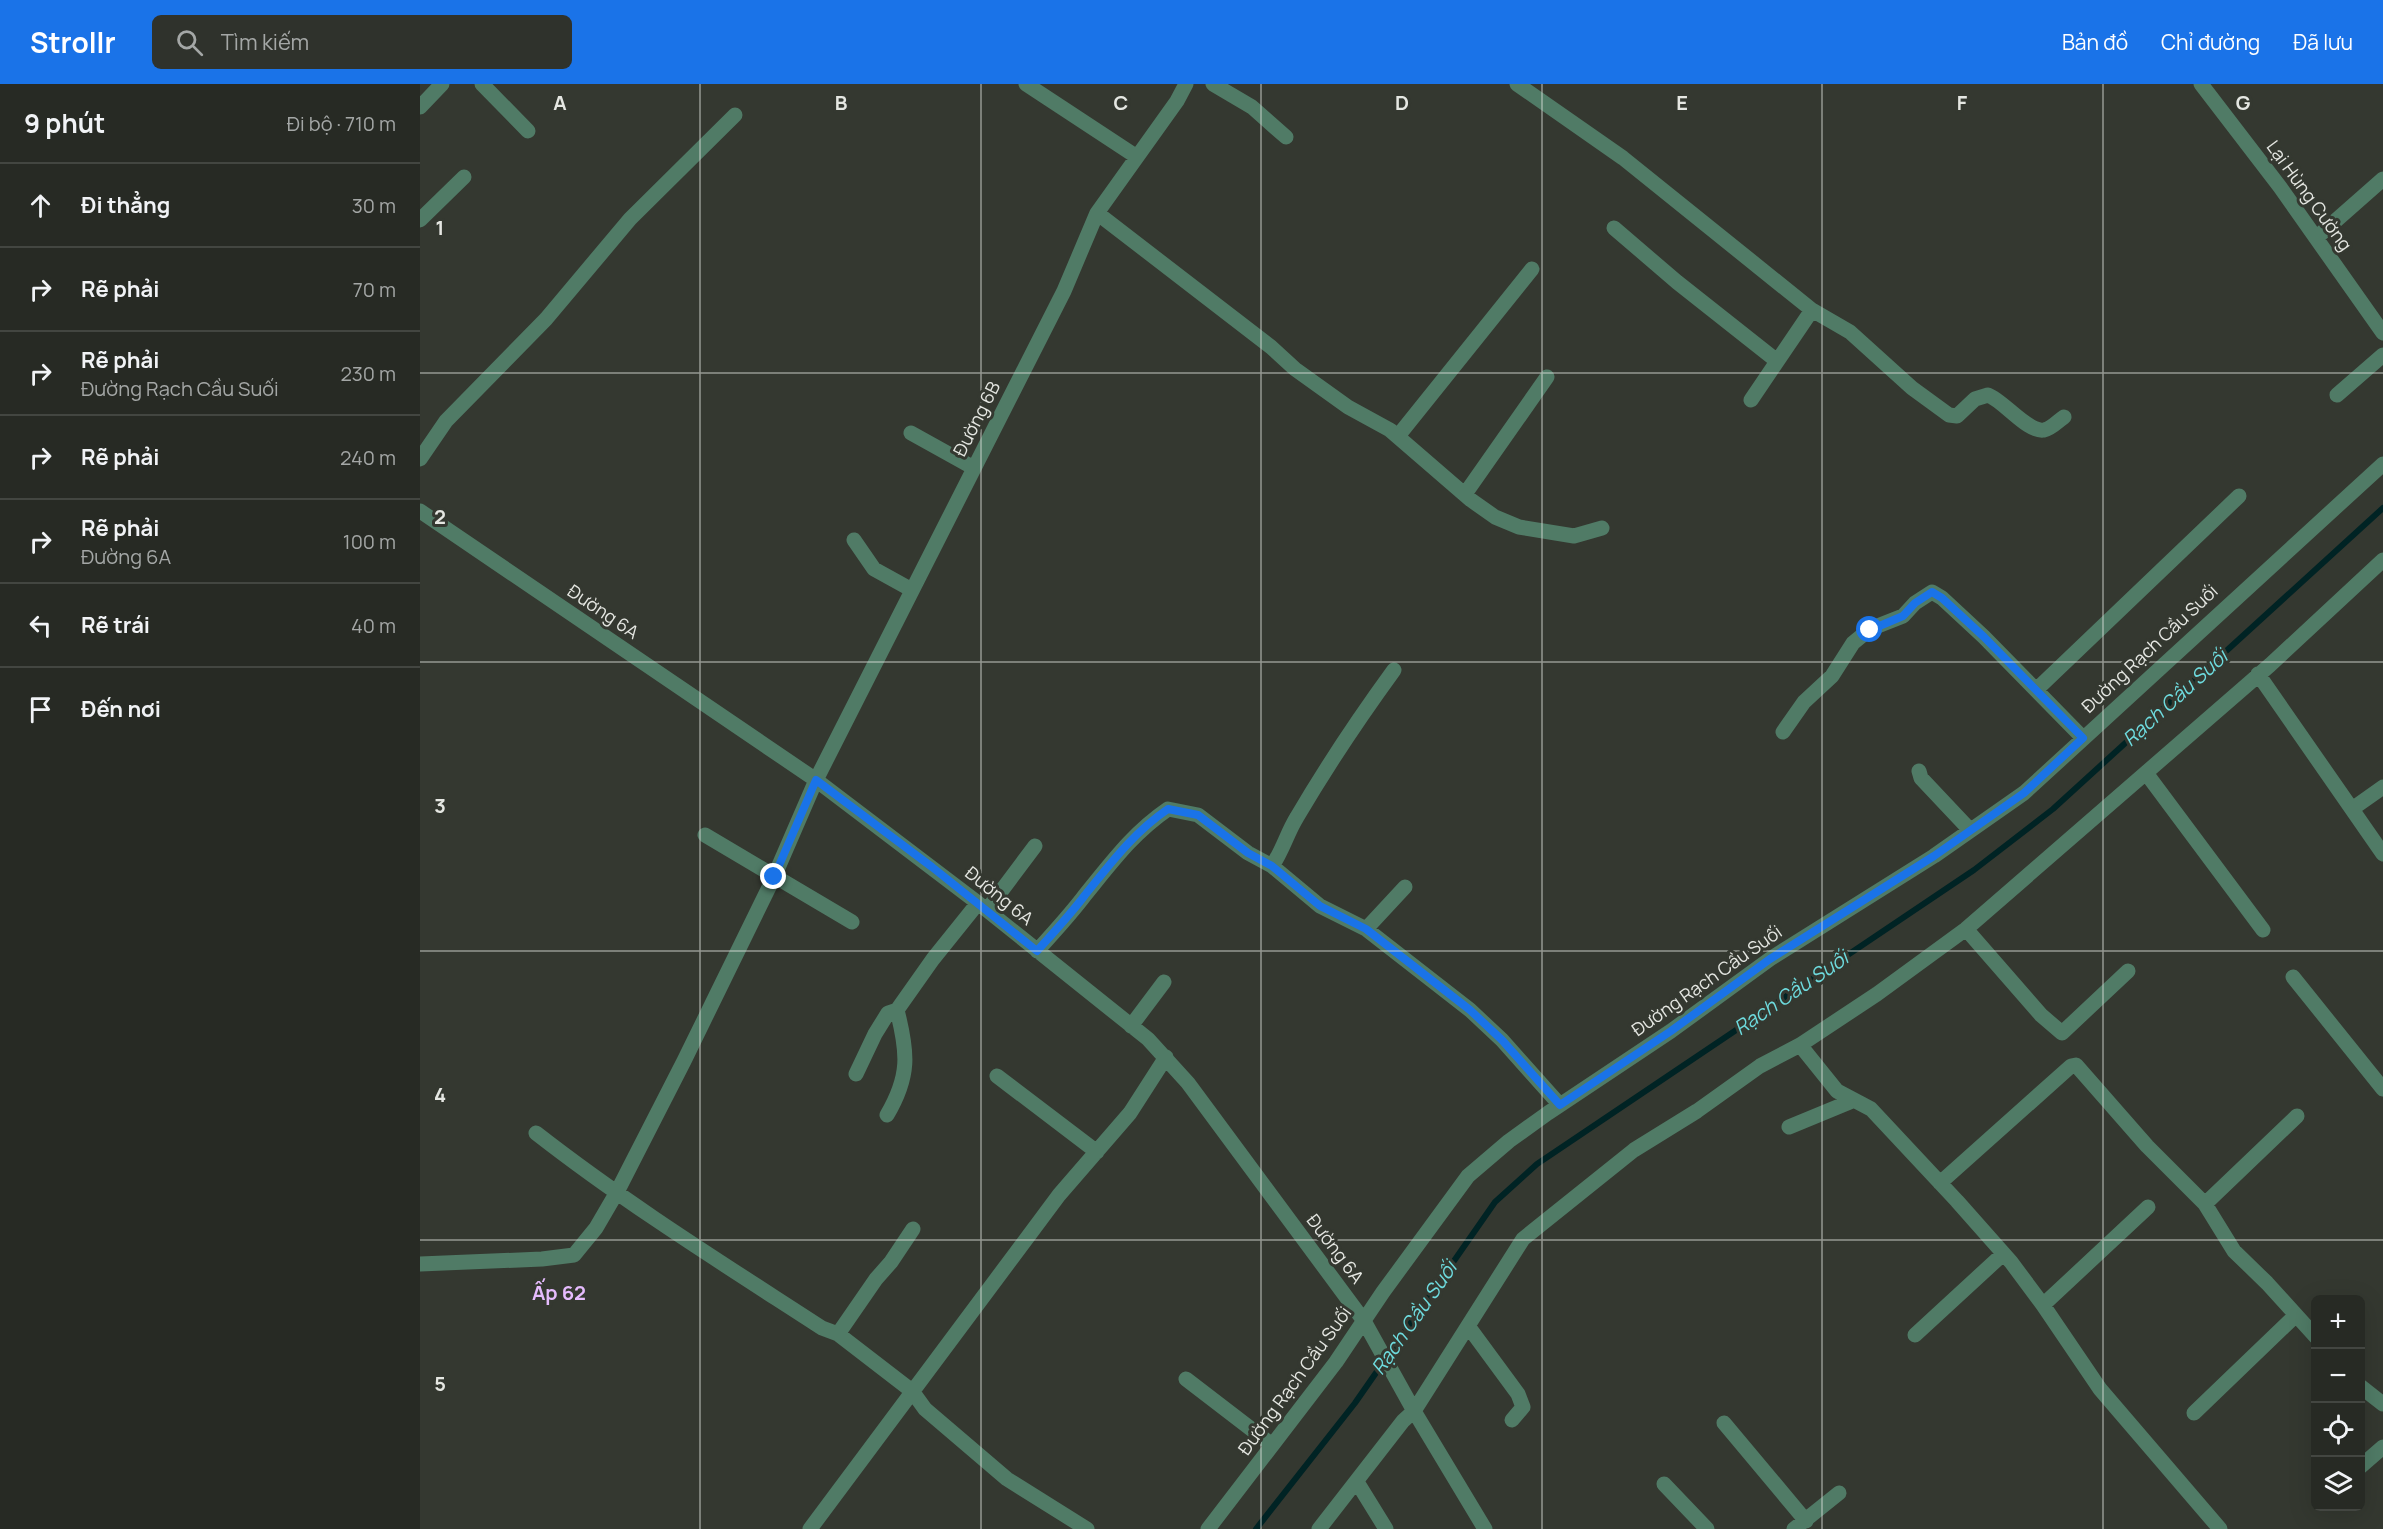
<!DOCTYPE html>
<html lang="vi">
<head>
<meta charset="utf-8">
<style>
	body { margin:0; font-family:Manrope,sans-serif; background:#2f322c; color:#f1f3f6 }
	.controls { position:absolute; right:18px; bottom:18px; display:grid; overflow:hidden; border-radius:9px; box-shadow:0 6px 24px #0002 }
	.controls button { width:54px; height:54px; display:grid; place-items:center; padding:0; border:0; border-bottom:2px solid #434641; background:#272a24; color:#f1f3f6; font:30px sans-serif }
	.stop { position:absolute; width:18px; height:18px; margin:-14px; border:4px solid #1a73e8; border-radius:50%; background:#fff }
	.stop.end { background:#1a73e8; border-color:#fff; box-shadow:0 2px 6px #0008 }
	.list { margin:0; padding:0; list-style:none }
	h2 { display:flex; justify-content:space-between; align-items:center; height:78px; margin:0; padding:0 24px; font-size:26px }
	h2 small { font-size:20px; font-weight:400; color:#a4a7a6 }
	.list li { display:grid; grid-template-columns:39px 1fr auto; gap:18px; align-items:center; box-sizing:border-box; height:84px; padding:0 24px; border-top:2px solid #434641 }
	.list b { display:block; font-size:22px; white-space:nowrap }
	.list p { margin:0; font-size:20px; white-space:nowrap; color:#a4a7a6 }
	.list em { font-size:20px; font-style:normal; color:#a4a7a6 }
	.icon { flex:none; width:33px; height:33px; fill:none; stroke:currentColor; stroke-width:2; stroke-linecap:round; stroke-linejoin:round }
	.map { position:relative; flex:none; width:1963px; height:1445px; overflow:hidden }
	header { display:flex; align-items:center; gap:36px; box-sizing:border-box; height:84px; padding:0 30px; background:#1a73e8; color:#fff }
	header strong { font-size:28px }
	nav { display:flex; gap:33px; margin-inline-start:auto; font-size:21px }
	.search { width:420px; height:54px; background:#2f322c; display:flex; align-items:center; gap:15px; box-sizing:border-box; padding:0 21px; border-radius:9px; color:#a4a7a6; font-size:22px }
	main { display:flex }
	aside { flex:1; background:#272a24 }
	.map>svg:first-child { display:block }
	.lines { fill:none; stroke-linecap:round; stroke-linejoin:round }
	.stream { stroke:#002324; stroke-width:6 }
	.minor { stroke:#507b66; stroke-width:15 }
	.route { stroke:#1a73e8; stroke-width:8 }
	.grid { fill:none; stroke:#e5e7e2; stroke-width:1.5; stroke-opacity:0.55 }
	.labels { text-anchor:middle; stroke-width:6; stroke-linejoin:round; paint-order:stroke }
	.street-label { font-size:18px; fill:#e5e7e2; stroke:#343830 }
	.water-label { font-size:20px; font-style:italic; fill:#6edbde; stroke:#343830 }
	.neighbourhood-label { font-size:20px; font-weight:bold; fill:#e5bbfd; stroke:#343830 }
	.grid-label { font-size:20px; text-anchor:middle; font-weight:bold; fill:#e5e7e2; stroke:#343830; stroke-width:6; stroke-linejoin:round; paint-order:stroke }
</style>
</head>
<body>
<header>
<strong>Strollr</strong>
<div class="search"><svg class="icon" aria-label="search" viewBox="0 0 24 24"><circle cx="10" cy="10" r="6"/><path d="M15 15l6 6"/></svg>Tìm kiếm</div>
<nav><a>Bản đồ</a><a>Chỉ đường</a><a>Đã lưu</a></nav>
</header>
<main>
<aside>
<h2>9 phút<small>Đi bộ · 710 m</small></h2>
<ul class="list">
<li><svg class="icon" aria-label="ahead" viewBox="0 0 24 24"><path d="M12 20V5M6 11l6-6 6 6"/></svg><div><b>Đi thẳng</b></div><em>30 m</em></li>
<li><svg class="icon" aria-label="right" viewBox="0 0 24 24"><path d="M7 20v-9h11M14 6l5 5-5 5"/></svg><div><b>Rẽ phải</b></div><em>70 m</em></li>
<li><svg class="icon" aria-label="right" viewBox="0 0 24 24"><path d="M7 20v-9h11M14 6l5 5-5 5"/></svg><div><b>Rẽ phải</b><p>Đường Rạch Cầu Suối</p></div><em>230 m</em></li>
<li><svg class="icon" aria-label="right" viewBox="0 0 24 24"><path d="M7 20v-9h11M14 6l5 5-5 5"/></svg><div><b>Rẽ phải</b></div><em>240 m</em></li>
<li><svg class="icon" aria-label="right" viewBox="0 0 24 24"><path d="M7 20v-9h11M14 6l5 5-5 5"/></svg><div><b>Rẽ phải</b><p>Đường 6A</p></div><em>100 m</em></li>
<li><svg class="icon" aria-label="left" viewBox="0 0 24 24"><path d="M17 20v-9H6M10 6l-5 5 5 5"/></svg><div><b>Rẽ trái</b></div><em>40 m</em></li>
<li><svg class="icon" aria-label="arrive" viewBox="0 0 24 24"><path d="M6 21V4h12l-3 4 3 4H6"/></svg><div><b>Đến nơi</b></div></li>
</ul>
</aside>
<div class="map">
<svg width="1963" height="1445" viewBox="0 0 1963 1445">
	<rect width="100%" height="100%" fill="#343830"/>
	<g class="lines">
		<path class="stream" d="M836 1445 935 1319 1075 1118 1117 1080 1554 786 1633 725 1963 424"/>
		<path class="minor" d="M62 0 108 47
			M606 0 717 73
			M793 0 832 23 866 53
			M1097 0 1203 74 1392 226 1430 248 1492 304 1529 331 1537 332 1555 315 1568 311C1584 317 1608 349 1624 346 1631 345 1638 337 1644 333
			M1781 0 1860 103 1963 249
			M0 23 22 0
			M677 129 851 263 875 285 928 323 970 346 1051 416 1075 433 1099 443 1154 452 1182 444
			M0 136 44 93
			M1194 144 1257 198 1357 277
			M1896 154 1963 95
			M1917 311 1963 271
			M1331 316 1392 226
			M491 349 554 384
			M978 352 1112 185
			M0 375 26 337 126 235 210 135 315 31
			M1045 410 1127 293
			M0 427 396 696 558 819 728 955 768 999 944 1237 994 1327 1065 1445
			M434 456 454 485 492 506
			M1838 590 1963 770
			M1617 605 1819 412
			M1363 648 1384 618 1412 592 1433 559 1450 545 1483 532 1495 519 1512 508 1522 514 1564 553 1663 654
			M1499 687 1501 694 1550 746
			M1726 689 1843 846
			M1932 725 1963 703
			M285 751 432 838
			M852 782C863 766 867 749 877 733 907 682 939 634 974 586
			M567 826 615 762
			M946 845 1050 926 1082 956 1140 1021
			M1546 845 1621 931 1642 949 1708 887
			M617 867C633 849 650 831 665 811 692 778 713 749 748 725L778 731 828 769 852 782 900 822 946 845 985 803
			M1873 893 1963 1005
			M711 942 744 898
			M1380 961 1417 1007 1451 1025 1537 1117 1591 1178 1623 1221
			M436 990 455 950 468 929 477 926 513 875 558 819
			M577 992 677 1068
			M467 1031C490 992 488 969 477 926
			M1369 1043 1432 1017
			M116 1049C207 1120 305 1181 402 1244L418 1250 456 1195 471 1178 493 1145
			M1520 1099 1651 982 1656 981 1727 1062 1785 1120 1814 1167 1847 1199 1896 1253
			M1785 1120 1877 1032
			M1728 1123 1623 1221 1680 1305 1800 1445
			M0 1180 122 1175 154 1171 176 1144 197 1108 264 977 354 793 396 696 644 207 677 129 757 17 766 0
			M1048 1242 1098 1310 1103 1323 1092 1336
			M418 1250 492 1307 505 1325 587 1395 667 1445
			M1495 1251 1583 1170
			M766 1295 852 1361
			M1940 1302 1963 1320
			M1774 1329 1876 1231
			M1304 1339 1386 1437
			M1940 1383 1963 1363
			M937 1398 966 1445
			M1244 1400 1287 1445
			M390 1445 639 1111 710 1029 746 973
			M788 1445 916 1278 963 1208 1048 1092 1089 1057 1128 1029 1251 947 1350 875 1514 772 1604 709 1963 380
			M899 1445 983 1337 994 1327 1103 1155 1214 1066 1277 1027 1340 982 1380 961 1457 910 1546 845 1850 581 1963 476
			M1374 1445 1419 1409"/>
	</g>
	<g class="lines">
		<path class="route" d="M354 793 396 696 512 783 617 867C633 849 650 831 665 811 691 779 714 748 748 725L778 731 828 769 852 782 900 822 946 845 1050 926 1082 956 1140 1021 1251 947 1350 875 1514 772 1604 709 1663 654 1564 553 1522 514 1512 508 1495 519 1483 532 1450 546"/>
	</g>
	<path class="grid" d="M280 0V1445M561 0V1445M841 0V1445M1122 0V1445M1402 0V1445M1683 0V1445M0 289H1963M0 578H1963M0 867H1963M0 1156H1963"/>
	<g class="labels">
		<g class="street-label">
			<text transform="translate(1889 112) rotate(54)" y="6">Lại Hùng Cường</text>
			<text transform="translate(557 335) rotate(-63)" y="6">Đường 6B</text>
			<text transform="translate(183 528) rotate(34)" y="6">Đường 6A</text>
			<text transform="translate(1730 565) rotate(-43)" y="6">Đường Rạch Cầu Suối</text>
			<text transform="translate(579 812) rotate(39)" y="6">Đường 6A</text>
			<text transform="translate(1287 897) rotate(-35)" y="6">Đường Rạch Cầu Suối</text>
			<text transform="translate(915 1165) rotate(53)" y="6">Đường 6A</text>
			<text transform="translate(875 1297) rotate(-54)" y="6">Đường Rạch Cầu Suối</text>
		</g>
		<g class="water-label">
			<text transform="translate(1755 614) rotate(-42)" y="7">Rạch Cầu Suối</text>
			<text transform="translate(1371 909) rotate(-34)" y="7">Rạch Cầu Suối</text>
			<text transform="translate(994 1234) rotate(-55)" y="7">Rạch Cầu Suối</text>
		</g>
		<g class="neighbourhood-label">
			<text x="139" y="1216">Ấp 62</text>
		</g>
	</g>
	<g class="grid-label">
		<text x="140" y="26">A</text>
		<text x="421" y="26">B</text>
		<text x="701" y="26">C</text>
		<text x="982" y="26">D</text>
		<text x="1262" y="26">E</text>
		<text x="1542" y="26">F</text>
		<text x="1823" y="26">G</text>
		<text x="20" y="151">1</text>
		<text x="20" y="440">2</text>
		<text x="20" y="729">3</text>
		<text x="20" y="1018">4</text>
		<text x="20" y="1307">5</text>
	</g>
</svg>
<div class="controls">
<button>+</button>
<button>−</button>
<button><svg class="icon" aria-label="locate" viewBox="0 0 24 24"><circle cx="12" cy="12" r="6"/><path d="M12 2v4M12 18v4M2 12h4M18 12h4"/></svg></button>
<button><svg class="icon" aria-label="layers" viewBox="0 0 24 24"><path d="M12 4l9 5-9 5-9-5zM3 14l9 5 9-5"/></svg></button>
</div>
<div class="stop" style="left:1450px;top:546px"></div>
<div class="stop end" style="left:354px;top:793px"></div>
</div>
</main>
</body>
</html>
